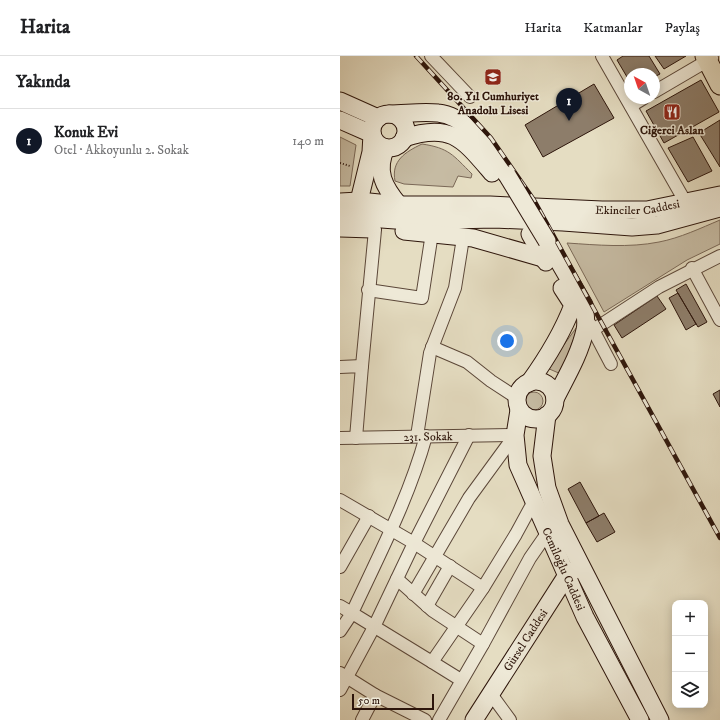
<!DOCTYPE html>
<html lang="tr">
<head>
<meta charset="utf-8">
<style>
	body { margin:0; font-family:"IM FELL DW Pica",serif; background:#f6f6f6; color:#202124 }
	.controls { position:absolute; right:12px; bottom:12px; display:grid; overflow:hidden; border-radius:8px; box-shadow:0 2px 10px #0003 }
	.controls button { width:36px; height:36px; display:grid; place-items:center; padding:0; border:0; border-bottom:1px solid #e0e0e0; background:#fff; color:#202124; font:20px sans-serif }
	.compass { position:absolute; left:284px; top:12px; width:36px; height:36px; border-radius:50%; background:#fff; box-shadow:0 2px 10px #0003; rotate:320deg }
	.scale { position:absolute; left:12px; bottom:10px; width:82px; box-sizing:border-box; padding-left:4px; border:2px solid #2d150b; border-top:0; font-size:11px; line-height:14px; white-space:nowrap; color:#2d150b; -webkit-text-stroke:3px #eee9d7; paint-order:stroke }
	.you { position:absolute; left:167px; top:285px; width:14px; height:14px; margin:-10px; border:3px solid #fff; border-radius:50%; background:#1a73e8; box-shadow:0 0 0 6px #1a73e833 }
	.badge { display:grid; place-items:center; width:26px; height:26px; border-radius:50%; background:#111827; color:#fff; font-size:13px; font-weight:700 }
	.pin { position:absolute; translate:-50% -33px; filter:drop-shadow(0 1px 2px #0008) }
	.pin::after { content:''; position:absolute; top:21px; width:14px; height:12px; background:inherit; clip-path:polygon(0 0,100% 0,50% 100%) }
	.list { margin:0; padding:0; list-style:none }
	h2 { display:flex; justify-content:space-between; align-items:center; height:52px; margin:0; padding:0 16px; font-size:17px }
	h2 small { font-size:13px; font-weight:400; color:#757577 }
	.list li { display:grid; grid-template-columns:26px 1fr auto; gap:12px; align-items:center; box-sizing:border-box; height:64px; padding:0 16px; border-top:1px solid #e0e0e0 }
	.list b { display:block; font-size:15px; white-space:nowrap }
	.list p { margin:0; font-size:13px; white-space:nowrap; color:#757577 }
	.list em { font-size:13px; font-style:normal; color:#757577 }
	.icon { flex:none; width:22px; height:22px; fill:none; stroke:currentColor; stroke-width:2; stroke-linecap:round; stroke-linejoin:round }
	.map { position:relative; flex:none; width:380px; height:664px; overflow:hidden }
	header { display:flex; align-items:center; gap:24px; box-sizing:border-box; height:56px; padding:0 20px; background:#fff; border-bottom:1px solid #e0e0e0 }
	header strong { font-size:19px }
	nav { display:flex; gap:22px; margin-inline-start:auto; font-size:14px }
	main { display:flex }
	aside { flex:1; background:#fff }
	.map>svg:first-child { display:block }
	.green { fill:#c6bba3; stroke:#7a6857 }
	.building { fill:#8d7d6a; stroke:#2d150b }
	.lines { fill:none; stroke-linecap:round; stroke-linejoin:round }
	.street-casing { stroke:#5b4739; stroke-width:14 }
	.secondary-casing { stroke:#2d150b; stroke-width:19 }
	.primary-casing { stroke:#2d150b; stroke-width:21 }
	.path { stroke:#2d150b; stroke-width:2; stroke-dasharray:1 2; stroke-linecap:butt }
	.street { stroke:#eee9d7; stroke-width:12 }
	.secondary { stroke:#eee9d7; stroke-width:17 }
	.primary { stroke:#e5ddc2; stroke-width:19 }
	.rail-casing { stroke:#2d150b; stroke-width:4.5 }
	.rail { stroke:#eee9d7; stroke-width:3; stroke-dasharray:9; stroke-linecap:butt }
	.secondary-bridge-casing { stroke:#2d150b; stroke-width:19; stroke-linecap:butt }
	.secondary-bridge { stroke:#eee9d7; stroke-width:17 }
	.labels { text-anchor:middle; stroke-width:3; stroke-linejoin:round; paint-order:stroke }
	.poi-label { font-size:12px; font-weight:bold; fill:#2d150b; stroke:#eee9d7 }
	.street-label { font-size:12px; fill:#2d150b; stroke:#eee9d7 }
</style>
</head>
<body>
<header>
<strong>Harita</strong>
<nav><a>Harita</a><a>Katmanlar</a><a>Paylaş</a></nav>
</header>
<main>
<aside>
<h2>Yakında<small></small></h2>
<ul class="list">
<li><span class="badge">1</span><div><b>Konuk Evi</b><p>Otel · Akkoyunlu 2. Sokak</p></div><em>140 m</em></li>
</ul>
</aside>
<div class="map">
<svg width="380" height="664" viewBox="0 0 380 664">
	<rect width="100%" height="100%" fill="#e5ddc2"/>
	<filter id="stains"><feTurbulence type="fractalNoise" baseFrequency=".005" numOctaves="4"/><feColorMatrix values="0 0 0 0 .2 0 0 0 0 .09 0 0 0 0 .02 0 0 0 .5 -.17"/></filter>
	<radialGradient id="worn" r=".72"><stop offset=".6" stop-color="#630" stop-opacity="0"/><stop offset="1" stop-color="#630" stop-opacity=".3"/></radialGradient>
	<path class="green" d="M0 81 16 89 10 130H0Z
		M82 88C109 92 113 99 132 118L131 122 118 120 113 131 64 128 55 125C51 105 65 96 82 88Z
		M380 164V188L347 204 264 256 227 187C257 189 289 192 319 186 340 182 361 172 380 164Z
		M239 268 221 318 207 312Z
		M185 345a9 9 0 1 1 18 0a9 9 0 1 1-18 0Z"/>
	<path class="building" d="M283 0H309L320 18 314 21V18H290V26L277 4Z
		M315 0H346L324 13Z
		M361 24 379 56 324 87 306 55Z
		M254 28 274 62 203 101 185 69Z
		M380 64V111L359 77Z
		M353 81 372 115 348 126 328 92Z
		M346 228 367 266 358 271 336 234Z
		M338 237 356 268 346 274 329 242Z
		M317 240 326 253 282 282 274 269Z
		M380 334V351L373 338Z
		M240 426 259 460 246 467 228 433Z
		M264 457 275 476 257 486 246 467Z"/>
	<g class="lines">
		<g class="street-casing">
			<g id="street">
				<path d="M91 0 130 41"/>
				<path d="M262 0 346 147"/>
				<path d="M314 36 372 2"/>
				<path d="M291 50 304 42"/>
				<path d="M352 212 380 264"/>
				<path d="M28 234 82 242 92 177"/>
				<path d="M250 268 271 308"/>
				<path d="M253 274 319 231 380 200"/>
				<path d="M92 291 127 306 151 325 177 342"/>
				<path d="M22 310 35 174"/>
				<path d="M0 311 22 310 16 382"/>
				<path d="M77 380 90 297 115 232 123 182"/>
				<path d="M86 380C69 442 39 499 12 557L92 606"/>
				<path id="s1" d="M0 382 175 379"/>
				<path d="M0 444 74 487 143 532 176 478 194 445"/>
				<path d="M0 511 29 460"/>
				<path d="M57 523 93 555 143 588"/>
				<path d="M73 538 129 442 175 379"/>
				<path d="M0 550 12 557 0 575"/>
				<path d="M87 550 110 510"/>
				<path d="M0 617 35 639"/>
				<path d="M121 624 92 606 143 532"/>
				<path d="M0 634 34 571 74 487 129 379"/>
				<path d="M151 638 170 664"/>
				<path d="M22 664 35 639 85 664"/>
				<path d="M99 664 143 588 190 502 208 476"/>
			</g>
		</g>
		<g class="secondary-casing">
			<g id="secondary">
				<path d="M0 45 38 62"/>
				<path d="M49 58C65 58 82 55 98 57 129 60 150 97 167 119"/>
				<circle cx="49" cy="75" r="17"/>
				<path d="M0 64 32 78 31 96 19 145"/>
				<path d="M64 82C111 66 123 83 152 117"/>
				<path d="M46 92C35 115 44 131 59 149"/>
				<path id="s2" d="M0 146 19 145 59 149H150L262 154H307L380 139"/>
				<path d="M0 160 69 165 154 163 223 166 292 171 317 169 380 152"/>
				<path d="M0 172 32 173"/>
				<path d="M64 175 133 182 203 202"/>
				<path d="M190 178 206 206"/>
				<path d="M207 185 244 249C245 257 247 266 245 274 240 298 226 321 215 343"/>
				<circle cx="196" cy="344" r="19"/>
				<path d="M189 327C207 302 222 278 233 249L222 232"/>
				<path id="s3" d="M179 354 175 379 178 409 245 561 300 664"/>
				<path d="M207 359 202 400 207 432 220 468 320 664"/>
				<path id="s4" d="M134 664 227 519 233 515"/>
			</g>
		</g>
		<g class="primary-casing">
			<path id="primary" d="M365 0 380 29"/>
		</g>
		<path class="path" d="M0 107 10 110"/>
		<use href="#street" class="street"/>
		<use href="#secondary" class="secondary"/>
		<use href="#primary" class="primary"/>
		<g class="rail-casing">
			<path id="rail" d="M76 0 151 82 194 144 380 482"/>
		</g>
		<use href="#rail" class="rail"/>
		<g class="secondary-bridge-casing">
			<path id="secondary-bridge" d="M167 119 207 185"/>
		</g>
		<use href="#secondary-bridge" class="secondary-bridge"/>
	</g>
	<defs>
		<g id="school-square" transform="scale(0.9)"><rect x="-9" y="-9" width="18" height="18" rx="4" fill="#8f2418" stroke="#eee9d7"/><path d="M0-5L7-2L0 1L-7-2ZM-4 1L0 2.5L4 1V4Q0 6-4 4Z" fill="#fff"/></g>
		<g id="restaurant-square" transform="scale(0.9)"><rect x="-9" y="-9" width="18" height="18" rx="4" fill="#8f2418" stroke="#eee9d7"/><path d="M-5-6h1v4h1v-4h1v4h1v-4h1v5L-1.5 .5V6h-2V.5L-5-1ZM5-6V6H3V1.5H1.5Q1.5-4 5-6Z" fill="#fff"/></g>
	</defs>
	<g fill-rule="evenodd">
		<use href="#school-square" x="153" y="21"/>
		<use href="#restaurant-square" x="332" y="56"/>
	</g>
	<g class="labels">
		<g class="poi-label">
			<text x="153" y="44">80. Yıl Cumhuriyet<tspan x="153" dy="14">Anadolu Lisesi</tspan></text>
			<text x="332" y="78">Ciğerci Aslan</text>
		</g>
		<g class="street-label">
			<text dy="4" stroke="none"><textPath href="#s2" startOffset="298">Ekinciler Caddesi</textPath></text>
			<text dy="4" stroke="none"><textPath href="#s1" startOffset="88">231. Sokak</textPath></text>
			<text dy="4" stroke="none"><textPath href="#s3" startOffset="169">Cemiloğlu Caddesi</textPath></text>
			<text dy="4" stroke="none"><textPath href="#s4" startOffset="95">Gürsel Caddesi</textPath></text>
		</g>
	</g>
	<rect width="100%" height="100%" filter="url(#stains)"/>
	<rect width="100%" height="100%" fill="url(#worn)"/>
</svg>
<div class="controls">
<button>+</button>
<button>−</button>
<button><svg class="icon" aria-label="layers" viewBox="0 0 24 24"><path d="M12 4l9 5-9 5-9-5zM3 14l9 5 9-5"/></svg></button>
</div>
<svg class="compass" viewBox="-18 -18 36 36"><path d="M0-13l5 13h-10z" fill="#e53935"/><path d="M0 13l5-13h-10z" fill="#757577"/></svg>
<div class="scale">50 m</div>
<div class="you"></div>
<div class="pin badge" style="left:229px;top:65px">1</div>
</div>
</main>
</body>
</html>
